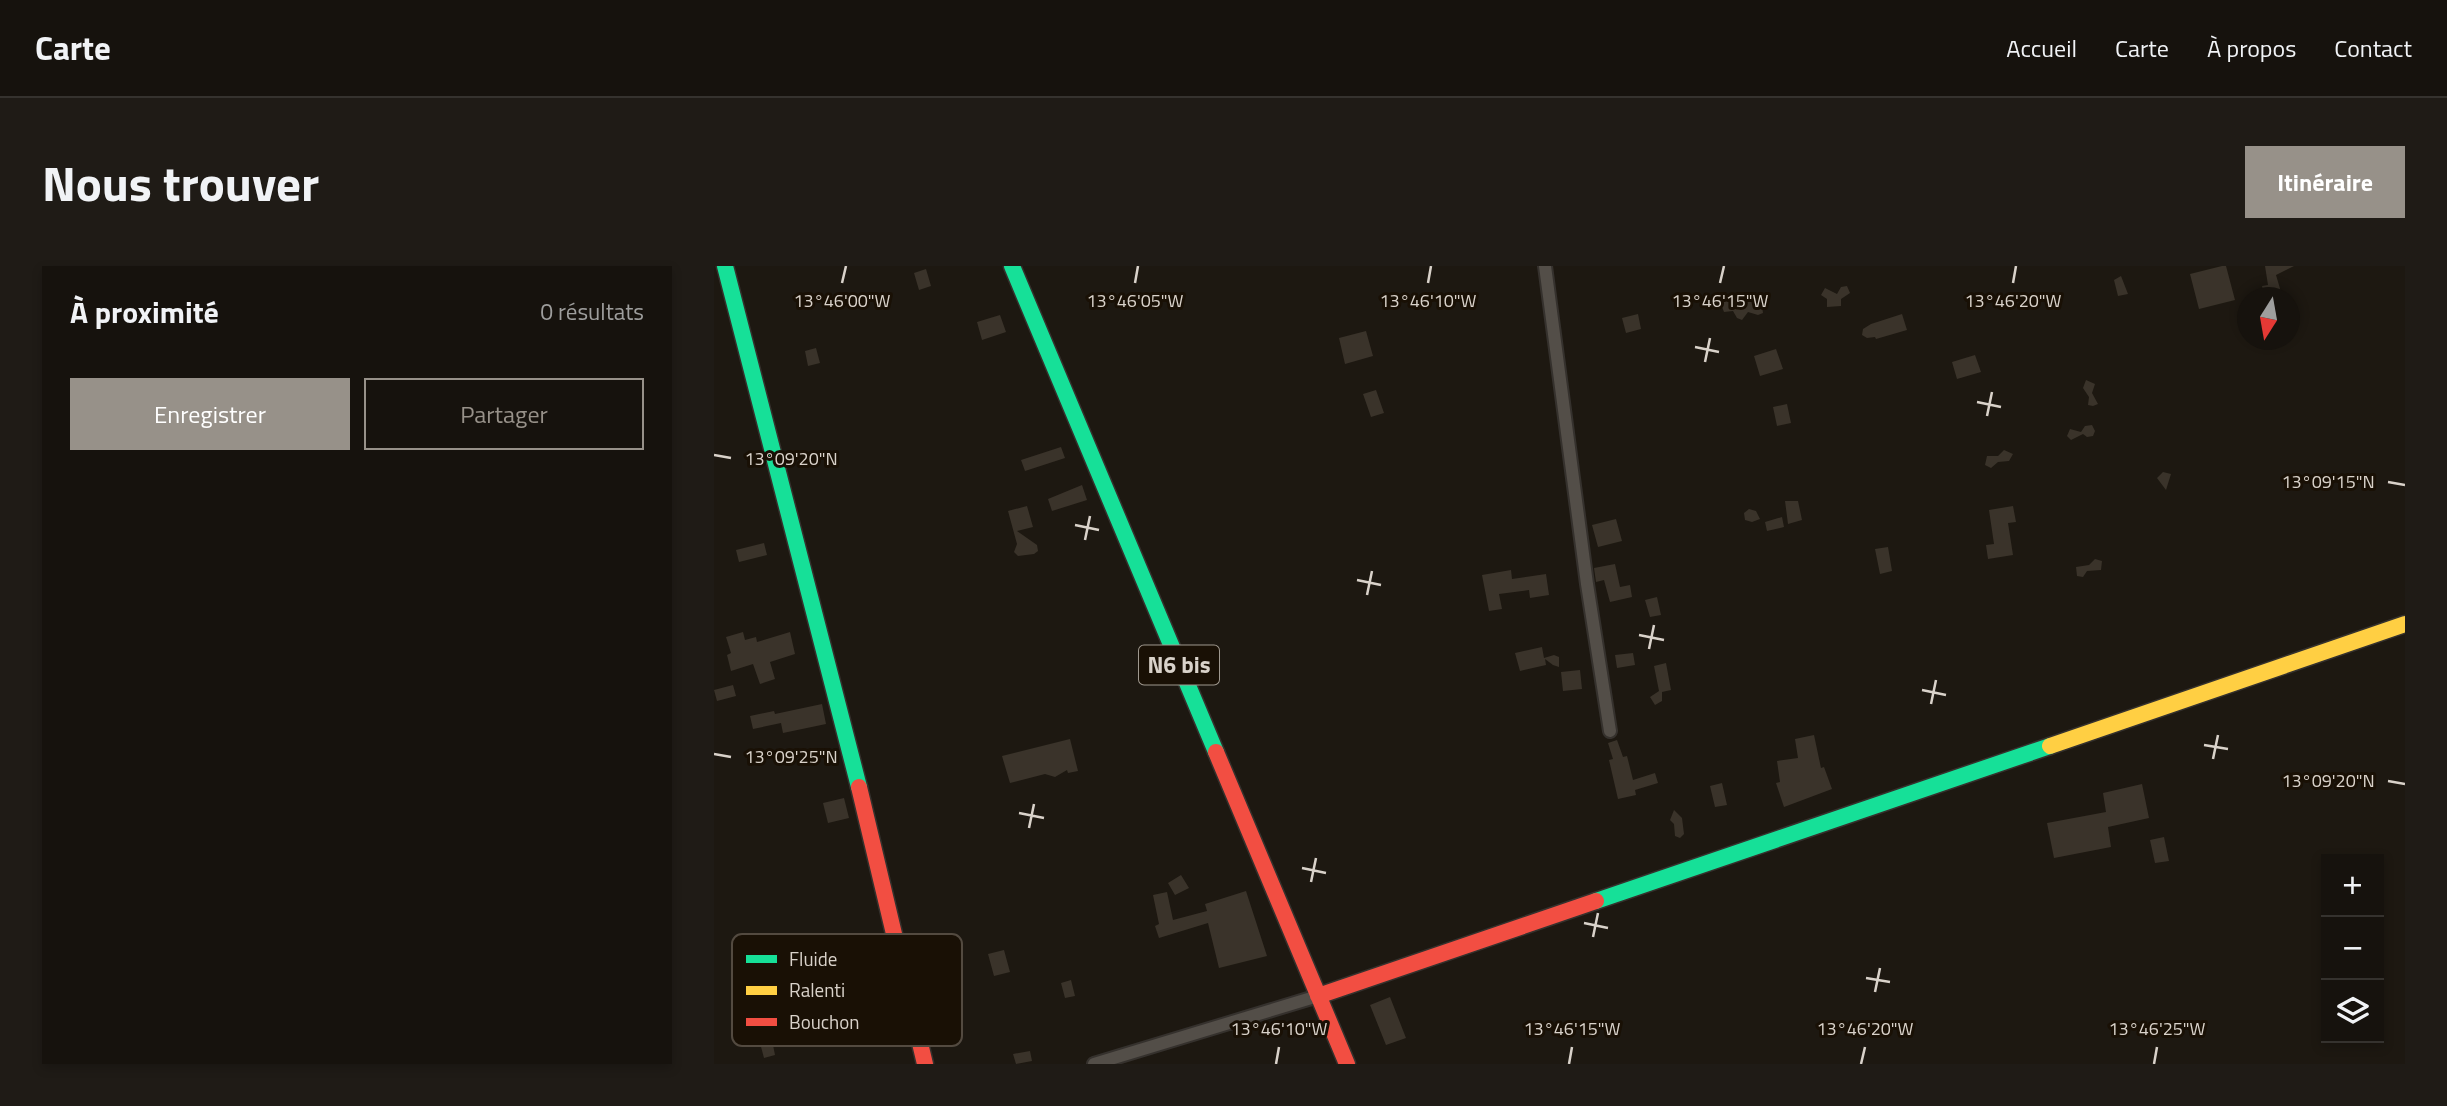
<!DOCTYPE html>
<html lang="fr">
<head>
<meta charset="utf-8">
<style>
	body { margin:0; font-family:"Titillium Web",sans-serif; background:#1f1b16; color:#f1f3f6 }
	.controls { position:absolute; right:21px; bottom:21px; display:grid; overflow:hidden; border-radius:0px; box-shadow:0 4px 10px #0003 }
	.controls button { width:63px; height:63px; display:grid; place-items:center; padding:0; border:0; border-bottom:2px solid #35322e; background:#16120d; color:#f1f3f6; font:35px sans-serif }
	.compass { position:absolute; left:1523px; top:21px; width:63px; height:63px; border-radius:50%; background:#16120d; box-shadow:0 4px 10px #0003; rotate:191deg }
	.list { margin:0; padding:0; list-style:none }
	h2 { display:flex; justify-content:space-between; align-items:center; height:91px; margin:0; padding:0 28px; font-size:30px }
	h2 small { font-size:23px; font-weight:400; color:#9e9e9d }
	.actions { display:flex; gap:14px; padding:21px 28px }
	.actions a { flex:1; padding:16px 0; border:2px solid #979189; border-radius:0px; text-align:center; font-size:24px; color:#979189 }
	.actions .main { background:#979189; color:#fff }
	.icon { flex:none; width:38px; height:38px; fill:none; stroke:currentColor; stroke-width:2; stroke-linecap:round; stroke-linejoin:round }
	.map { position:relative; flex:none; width:1691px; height:798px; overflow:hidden; border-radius:0px }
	header { display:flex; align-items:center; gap:42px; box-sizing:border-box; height:98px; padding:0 35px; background:#16120d; border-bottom:2px solid #35322e }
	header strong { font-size:33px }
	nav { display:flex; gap:38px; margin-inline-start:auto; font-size:24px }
	.intro { display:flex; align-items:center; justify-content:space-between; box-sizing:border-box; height:168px; padding:0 42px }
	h1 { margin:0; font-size:49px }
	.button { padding:18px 32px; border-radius:0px; background:#979189; color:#fff; font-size:24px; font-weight:700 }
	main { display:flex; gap:42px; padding:0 42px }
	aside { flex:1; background:#16120d; border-radius:0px; box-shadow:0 4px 10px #0003 }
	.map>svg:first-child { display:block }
	.building { fill:#3a332a }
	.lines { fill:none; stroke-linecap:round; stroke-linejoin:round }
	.street-casing { stroke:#35312d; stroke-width:16 }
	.fast-casing { stroke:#35312d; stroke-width:19 }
	.slow-casing { stroke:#35312d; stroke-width:19 }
	.jam-casing { stroke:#35312d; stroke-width:19 }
	.street { stroke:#534e48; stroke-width:12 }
	.fast { stroke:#16e098; stroke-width:16 }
	.slow { stroke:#ffcf43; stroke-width:16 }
	.jam { stroke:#f24e42; stroke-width:16 }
	.ticks { fill:none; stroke:#d9d2ca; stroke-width:2.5 }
	.labels { text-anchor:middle; stroke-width:6; stroke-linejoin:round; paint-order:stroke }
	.shield { fill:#191005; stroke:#9f988f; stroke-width:2 }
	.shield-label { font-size:23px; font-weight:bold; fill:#d9d2ca }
	.key { fill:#191005; stroke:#534a40; stroke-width:2 }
	.key-label { font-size:19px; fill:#d9d2ca }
	.ticks-label { font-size:18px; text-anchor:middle; fill:#d9d2ca; stroke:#191005; stroke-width:6; stroke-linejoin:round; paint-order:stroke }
</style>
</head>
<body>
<header>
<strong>Carte</strong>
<nav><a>Accueil</a><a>Carte</a><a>À propos</a><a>Contact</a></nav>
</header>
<div class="intro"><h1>Nous trouver</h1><a class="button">Itinéraire</a></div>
<main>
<aside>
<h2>À proximité<small>0 résultats</small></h2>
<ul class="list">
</ul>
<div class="actions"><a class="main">Enregistrer</a><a>Partager</a></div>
</aside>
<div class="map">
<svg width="1691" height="798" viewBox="0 0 1691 798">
	<rect width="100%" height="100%" fill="#1d1811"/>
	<path class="building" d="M1508 0H1512L1521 34 1485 43 1476 8Z
		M1551 0H1580L1562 9 1567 26 1550 30 1548 20 1554 19Z
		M212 3 217 20 205 24 200 7Z
		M1407 10 1414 28 1404 30 1400 14Z
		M1133 20 1136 27 1127 33V40L1113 41V33L1107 29 1111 22 1123 28 1127 21Z
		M1011 29 1030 37V33L1048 40 1049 47 1044 49 1034 46 1028 54 1023 52 1019 45 1010 46 1005 33Z
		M924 48 927 63 912 67 908 52Z
		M1188 48 1193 64 1162 73 1161 71 1153 72 1148 69 1149 63 1157 58Z
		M286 49 292 66 268 74 263 56Z
		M652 65 659 90 631 98 625 72Z
		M102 82 106 97 94 100 91 85Z
		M1062 83 1069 103 1046 110 1040 90Z
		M1261 89 1267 106 1243 113 1238 96Z
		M1372 114 1381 118 1378 127 1384 138 1379 140 1374 139 1375 131 1369 122Z
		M662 124 670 147 657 151 649 128Z
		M1073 138 1077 157 1063 160 1059 141Z
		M1378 159 1381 165 1379 170 1373 171 1369 168 1357 174 1353 170 1356 163 1367 166 1371 160Z
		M347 181 351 192 311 205 307 194Z
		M1290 184 1299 188 1295 195 1284 196 1277 202 1271 199 1273 190H1284Z
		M1449 206 1457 208 1452 224 1443 212Z
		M368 219 373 234 338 245 334 233Z
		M1071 235H1084L1088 254 1074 258Z
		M313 240 319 261 303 265 323 279 324 285 320 288 304 290 300 286 303 278 294 245Z
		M1299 240 1302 256 1294 257 1299 289 1274 293 1272 279 1280 278 1275 244Z
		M1035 243 1042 245 1046 253 1038 256 1031 254 1030 247Z
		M1068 251 1070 261 1053 265 1051 256Z
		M902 253 908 275 884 281 878 259Z
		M50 277 53 289 25 296 22 284Z
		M1174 281 1178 305 1166 308 1161 283Z
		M1381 293 1388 295 1387 304 1373 305 1369 311 1363 310 1362 301 1375 299Z
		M901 298 906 321 916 319 918 331 896 336 890 314 882 316 880 302Z
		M797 304 798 313 832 308 835 329 816 332 815 324 785 328 788 343 775 345 768 309Z
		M943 331 947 349 936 351 931 334Z
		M29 366 31 374 42 371 43 376 76 366 81 388 56 396 61 413 46 418 39 398 17 405 13 389 17 387 12 371Z
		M828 381 830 392 840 389 845 391V401L839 399 831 393 832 399 806 405 801 387Z
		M919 387 921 399 903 402 901 389Z
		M952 397 957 424 948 426V435L941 439 936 431 945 425 940 400Z
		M866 404 868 423 849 425 847 406Z
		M19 419 22 430 3 435 0 424Z
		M108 438 112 458 69 467 67 457 39 463 36 450 60 445 61 448Z
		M1100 469 1107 502 1110 501 1118 523 1070 541 1062 517 1066 516 1063 495 1084 492 1081 473Z
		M356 473 364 505 354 507 353 504 341 511 331 508 296 517 288 490Z
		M903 474 909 491 913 490 919 514 941 507 944 517 921 524 922 529 904 533 895 494 899 493 894 477Z
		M1008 517 1013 539 1001 541 996 520Z
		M1428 518 1435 552 1394 561 1397 581 1340 592 1333 557 1392 546 1389 527Z
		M130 532 135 552 114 557 109 537Z
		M960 544 968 552 970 568 966 572 961 570 960 558 956 554Z
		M1450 571 1455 595 1441 597 1436 574Z
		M467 609 475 622 461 629 454 617Z
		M532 625 553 690 505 702 494 657 445 672 441 660 445 658 439 629 453 626 459 654 493 645 491 638Z
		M290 684 296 706 280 710 274 688Z
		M357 714 361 730 351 732 347 717Z
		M676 731 692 772 672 779 656 739Z
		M58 774 61 789 50 792 46 777Z
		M316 785 318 795 302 798 299 788Z"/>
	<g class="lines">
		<g class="street-casing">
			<path id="street" d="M831 0 873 318 896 465
				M380 798 604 730"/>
		</g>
		<g class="fast-casing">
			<path id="fast" d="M11 0 145 521
				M298 0 502 486
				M882 635 1336 480"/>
		</g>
		<g class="slow-casing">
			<path id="slow" d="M1336 480 1691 358"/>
		</g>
		<g class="jam-casing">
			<path id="jam" d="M502 486 633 798
				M145 521 211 798
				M604 730 882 635"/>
		</g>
		<use href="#street" class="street"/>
		<use href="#fast" class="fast"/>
		<use href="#slow" class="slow"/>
		<use href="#jam" class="jam"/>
	</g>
	<path class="ticks" d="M128 17 132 0M421 17 424 0M714 17 717 0M1006 17 1010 0M1299 17 1302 0M981 81 1005 86M991 96 996 72M1263 136 1287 141M1273 150 1278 126M0 189 17 192M1674 216 1691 219M361 259 385 264M371 274 376 250M643 314 667 319M653 329 658 305M925 369 950 374M935 383 940 359M1208 424 1232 429M1217 438 1222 414M1490 479 1514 483M0 488 17 491M1499 493 1504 469M1674 515 1691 518M305 547 330 552M315 562 320 538M588 602 612 607M597 616 602 592M870 657 894 662M879 671 884 647M1152 712 1176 716M1161 726 1166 702M562 798 565 781M855 798 858 781M1147 798 1151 781M1440 798 1443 781"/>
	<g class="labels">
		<rect class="shield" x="425" y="379.5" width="80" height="39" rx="5"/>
		<g class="shield-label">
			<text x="465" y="407">N6 bis</text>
		</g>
	</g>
	<rect x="18" y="668" width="230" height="112" rx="10" class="key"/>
	<rect x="32" y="689" width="31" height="8" fill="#16e098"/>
	<rect x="32" y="720" width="31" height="9" fill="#ffcf43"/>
	<rect x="32" y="752" width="31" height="8" fill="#f24e42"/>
	<g class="key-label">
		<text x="75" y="700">Fluide</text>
		<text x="75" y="731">Ralenti</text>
		<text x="75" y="763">Bouchon</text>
	</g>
	<g class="ticks-label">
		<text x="128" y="41">13°46'00"W</text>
		<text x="421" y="41">13°46'05"W</text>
		<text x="714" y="41">13°46'10"W</text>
		<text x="1006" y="41">13°46'15"W</text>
		<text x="1299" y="41">13°46'20"W</text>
		<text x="77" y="199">13°09'20"N</text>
		<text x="1614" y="222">13°09'15"N</text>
		<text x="77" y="497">13°09'25"N</text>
		<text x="1614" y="521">13°09'20"N</text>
		<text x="565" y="769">13°46'10"W</text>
		<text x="858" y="769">13°46'15"W</text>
		<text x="1151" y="769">13°46'20"W</text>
		<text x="1443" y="769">13°46'25"W</text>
	</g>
</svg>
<div class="controls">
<button>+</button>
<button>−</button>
<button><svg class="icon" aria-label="layers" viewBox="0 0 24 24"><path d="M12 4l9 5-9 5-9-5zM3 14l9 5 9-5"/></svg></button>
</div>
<svg class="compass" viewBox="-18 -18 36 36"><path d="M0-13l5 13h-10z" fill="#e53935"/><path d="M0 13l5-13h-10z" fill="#9e9e9d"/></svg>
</div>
</main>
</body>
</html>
